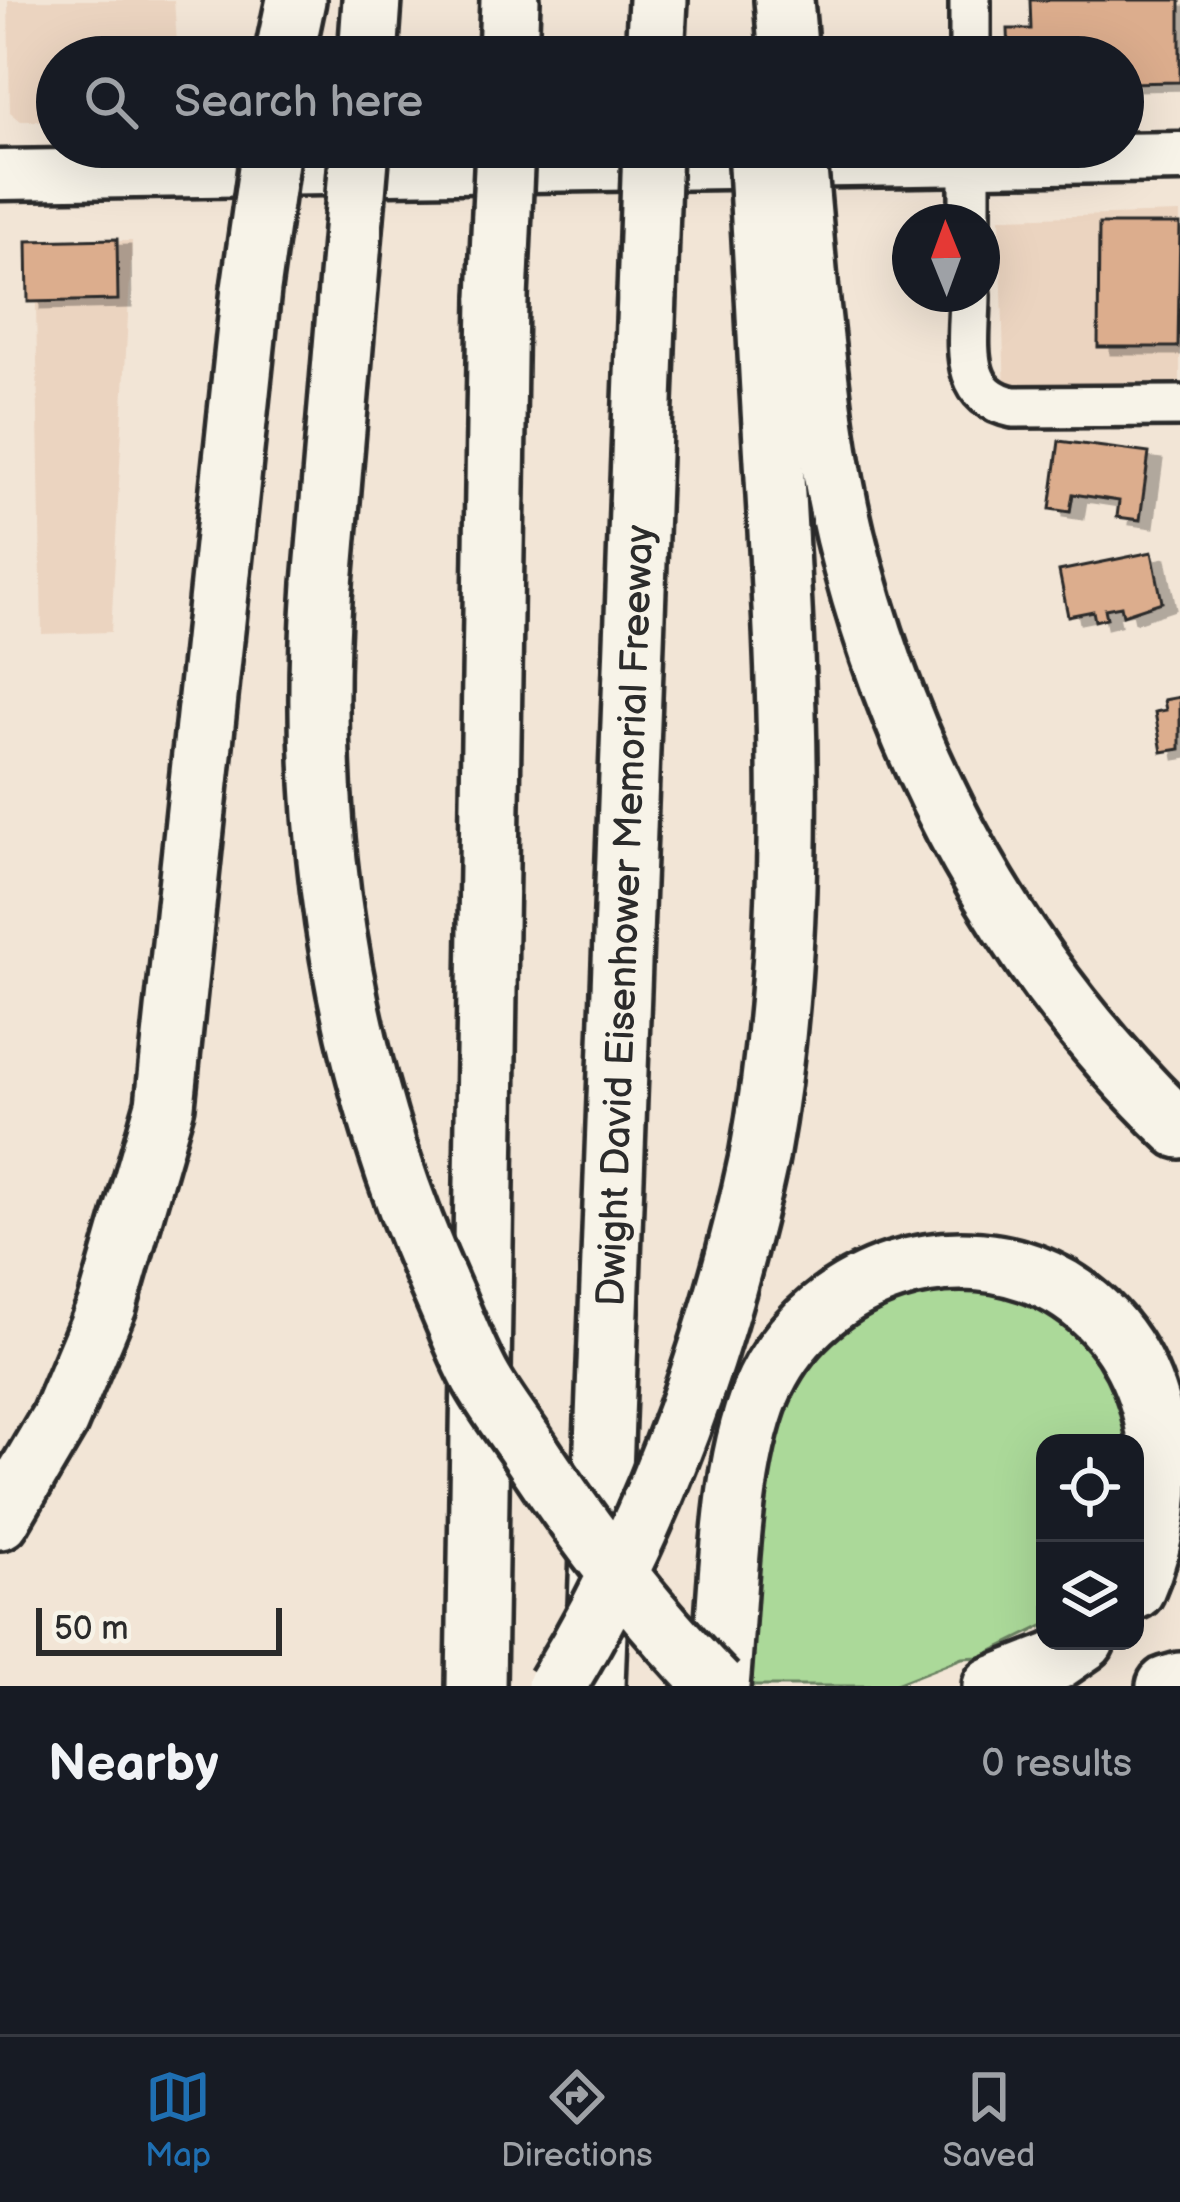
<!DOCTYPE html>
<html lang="en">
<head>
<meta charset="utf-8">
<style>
	body { margin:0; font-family:"Balsamiq Sans",sans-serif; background:#242831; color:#f1f3f6 }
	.controls { position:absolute; right:36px; bottom:36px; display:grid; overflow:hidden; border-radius:24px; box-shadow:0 12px 48px #0002 }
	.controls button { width:108px; height:108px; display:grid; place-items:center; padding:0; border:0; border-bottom:3px solid #363941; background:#171b24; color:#f1f3f6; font:60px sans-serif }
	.compass { position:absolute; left:892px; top:204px; width:108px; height:108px; border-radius:50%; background:#171b24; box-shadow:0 12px 48px #0002; rotate:359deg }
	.scale { position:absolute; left:36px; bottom:30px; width:246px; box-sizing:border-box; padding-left:12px; border:6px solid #2b2b2b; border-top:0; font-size:33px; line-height:42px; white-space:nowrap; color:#2b2b2b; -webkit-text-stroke:9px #f7f3e8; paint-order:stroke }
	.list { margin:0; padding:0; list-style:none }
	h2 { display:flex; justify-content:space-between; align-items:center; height:156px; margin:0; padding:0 48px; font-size:51px }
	h2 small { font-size:39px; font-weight:400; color:#9ea1a6 }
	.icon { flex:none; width:66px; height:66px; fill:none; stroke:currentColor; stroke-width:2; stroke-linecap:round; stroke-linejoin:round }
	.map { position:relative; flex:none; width:1180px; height:1686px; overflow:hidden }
	.search { position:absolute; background:#171b24; box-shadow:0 12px 48px #0002; left:36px; right:36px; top:36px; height:132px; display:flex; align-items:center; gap:30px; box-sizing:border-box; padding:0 42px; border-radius:66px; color:#9ea1a6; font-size:45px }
	.sheet { height:348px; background:#171b24 }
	nav { display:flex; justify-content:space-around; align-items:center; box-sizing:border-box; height:168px; border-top:3px solid #363941; background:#171b24; font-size:33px; color:#9ea1a6 }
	nav a { display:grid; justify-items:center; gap:6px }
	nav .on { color:#1f6fb2 }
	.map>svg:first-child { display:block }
	.built { fill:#ebd4c0 }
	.green { fill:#abd999; stroke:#6b8262; stroke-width:3 }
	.building { fill:#dcad8d; stroke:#2b2b2b; stroke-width:3; filter:url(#shadow) }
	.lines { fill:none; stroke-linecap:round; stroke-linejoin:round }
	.minor-casing { stroke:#2b2b2b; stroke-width:48 }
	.major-casing { stroke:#2b2b2b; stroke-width:57 }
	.highway-casing { stroke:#2b2b2b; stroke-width:66 }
	.minor { stroke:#f7f3e8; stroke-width:39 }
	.major { stroke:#f7f3e8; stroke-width:48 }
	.highway { stroke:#f7f3e8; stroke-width:57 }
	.highway-bridge-casing { stroke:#2b2b2b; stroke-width:66; stroke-linecap:butt }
	.highway-bridge { stroke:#f7f3e8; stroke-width:57 }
	.labels { text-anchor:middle; stroke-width:9; stroke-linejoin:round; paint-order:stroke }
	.street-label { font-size:39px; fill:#2b2b2b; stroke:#f7f3e8 }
</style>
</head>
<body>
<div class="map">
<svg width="1180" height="1686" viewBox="0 0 1180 1686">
	<defs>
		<filter id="shadow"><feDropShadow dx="13" dy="7" stdDeviation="0" flood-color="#0004"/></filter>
	</defs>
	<rect width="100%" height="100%" fill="#f2e5d6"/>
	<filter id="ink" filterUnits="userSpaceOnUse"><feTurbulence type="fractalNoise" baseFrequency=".00833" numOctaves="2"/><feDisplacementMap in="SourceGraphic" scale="24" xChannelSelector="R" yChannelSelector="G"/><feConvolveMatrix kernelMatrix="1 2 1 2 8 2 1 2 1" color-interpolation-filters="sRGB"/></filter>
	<g filter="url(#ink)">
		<path class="built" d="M8 0H174L178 57H57V121H21L10 112Z
			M1180 213V400L1005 399 1000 218Z
			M132 241 111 632 42 634 35 250 42 242Z"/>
		<path class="green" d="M918 1289H994L1055 1318 1088 1343 1111 1371 1135 1443H1045V1625L980 1657 962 1658 891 1686H754L741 1675 776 1419 814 1350 847 1321Z"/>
		<path class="building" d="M1030 0H1180V82L1123 83V57H1009L1008 29H1031Z
			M1099 224H1180L1178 347H1098Z
			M117 239 118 300 28 302 27 241Z
			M1059 441 1149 453 1140 520 1117 517 1119 501 1073 494 1070 512 1050 509Z
			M1152 552 1162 602 1123 615 1121 606 1105 609 1107 618 1095 621 1093 611 1068 616 1059 571Z
			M1180 697V749L1162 752 1155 712 1166 710 1164 700Z"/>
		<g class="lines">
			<g class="minor-casing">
				<path id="minor" d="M970 0V57
					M970 147V222
					M970 294C970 340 956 395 1013 407L1180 406"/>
			</g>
			<g class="major-casing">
				<path id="major" d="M0 175 1180 157"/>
			</g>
			<g class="highway-casing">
				<g id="highway">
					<path d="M784 0 789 57"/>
					<path d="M284 57 296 0"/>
					<path d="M368 57 372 0"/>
					<path d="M508 57 510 0"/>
					<path d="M655 57 658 0"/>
					<path d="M809 293C818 374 826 456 845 536 900 762 1012 968 1180 1129"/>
					<path d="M323 584 347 300"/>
					<path d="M759 1157C811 873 778 581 765 294"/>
					<path d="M0 1520 59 1420 107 1306 165 1105 251 289"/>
					<path d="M476 1686 498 298"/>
					<path id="s1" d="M595 1686 647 295"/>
					<path d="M720 1686C729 1596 728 1460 766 1381 818 1274 958 1227 1062 1288 1166 1350 1180 1488 1135 1590"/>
					<path d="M992 1686 1056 1661 1085 1641"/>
					<path d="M1166 1686 1180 1682"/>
				</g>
			</g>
			<use href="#minor" class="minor"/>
			<use href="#major" class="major"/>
			<use href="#highway" class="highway"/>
			<g class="highway-bridge-casing">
				<path id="highway-bridge" d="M757 147 765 294
					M796 147 809 293
					M251 289 271 147
					M647 295 652 147
					M498 298 505 147
					M347 300 360 147
					M323 584C306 829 342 1069 443 1293 455 1320 466 1350 480 1376 493 1400 510 1422 525 1444 582 1531 643 1612 716 1686
					M556 1686C656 1524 719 1342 759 1157"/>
			</g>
			<use href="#highway-bridge" class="highway-bridge"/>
		</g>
	</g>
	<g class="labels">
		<g class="street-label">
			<text dy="14" stroke="none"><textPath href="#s1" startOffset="771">Dwight David Eisenhower Memorial Freeway</textPath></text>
		</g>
	</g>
</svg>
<div class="controls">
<button><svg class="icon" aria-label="locate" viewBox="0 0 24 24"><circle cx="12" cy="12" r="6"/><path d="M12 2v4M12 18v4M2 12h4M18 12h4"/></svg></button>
<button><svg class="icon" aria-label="layers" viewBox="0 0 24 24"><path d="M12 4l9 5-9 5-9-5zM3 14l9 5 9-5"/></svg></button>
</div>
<svg class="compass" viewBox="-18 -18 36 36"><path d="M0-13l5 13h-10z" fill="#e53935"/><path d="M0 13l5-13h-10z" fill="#9ea1a6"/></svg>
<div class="scale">50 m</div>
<div class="search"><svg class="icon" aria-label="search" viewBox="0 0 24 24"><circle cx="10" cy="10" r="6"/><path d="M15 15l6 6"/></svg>Search here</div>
</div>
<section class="sheet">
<h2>Nearby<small>0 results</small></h2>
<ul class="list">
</ul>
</section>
<nav>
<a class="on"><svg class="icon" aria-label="map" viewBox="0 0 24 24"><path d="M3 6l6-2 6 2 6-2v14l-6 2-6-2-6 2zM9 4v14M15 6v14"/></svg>Map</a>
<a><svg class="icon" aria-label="directions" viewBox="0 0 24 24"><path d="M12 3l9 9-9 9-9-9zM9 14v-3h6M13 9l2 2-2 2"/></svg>Directions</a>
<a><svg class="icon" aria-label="saved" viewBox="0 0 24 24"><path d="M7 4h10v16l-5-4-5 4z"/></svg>Saved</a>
</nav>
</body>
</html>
